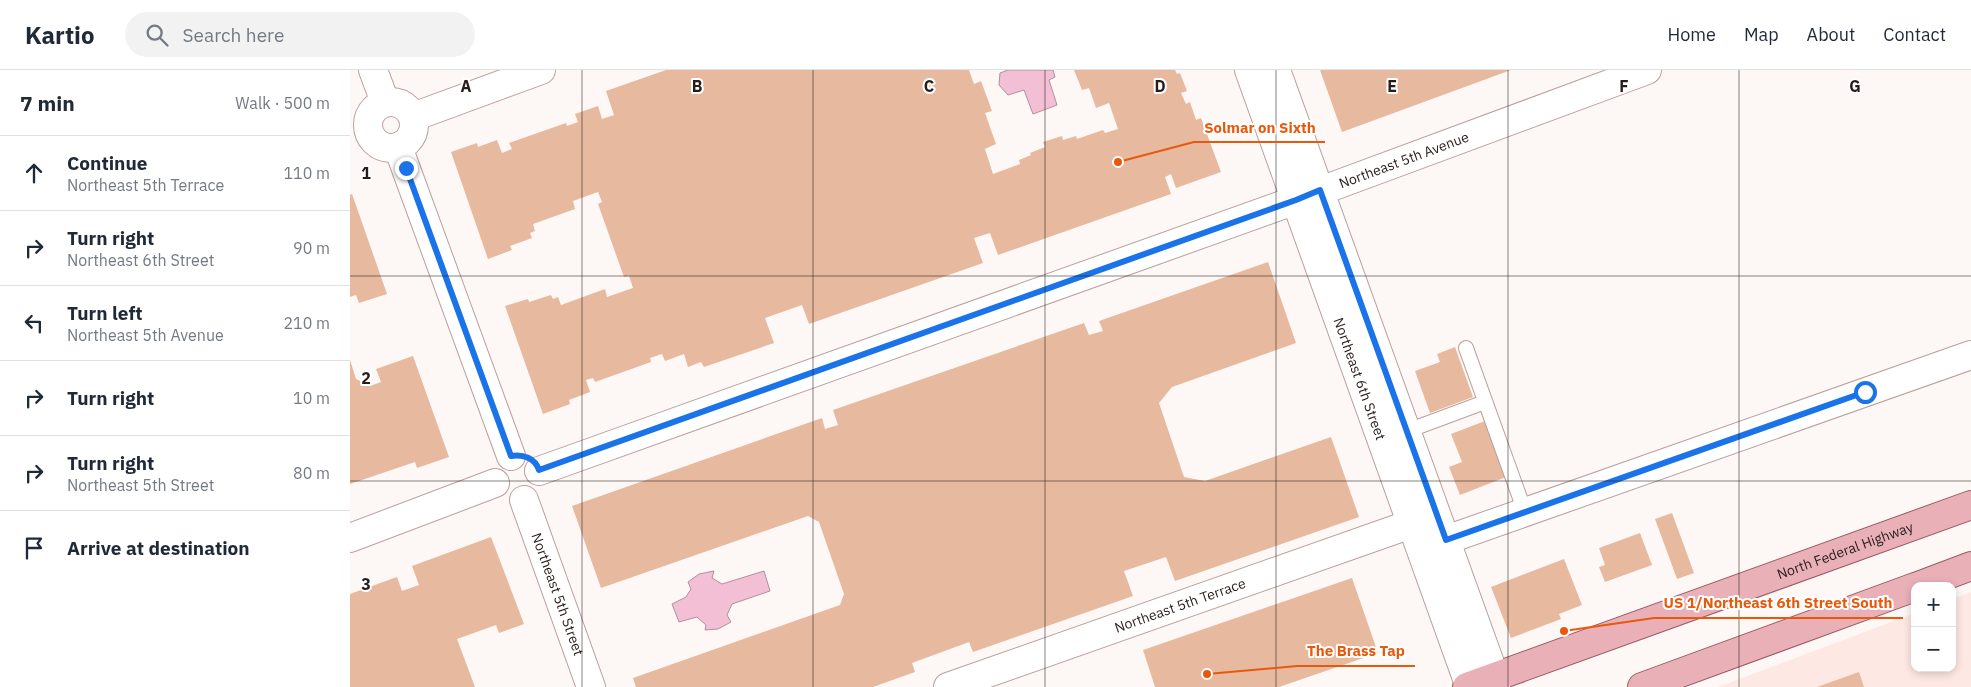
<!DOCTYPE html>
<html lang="en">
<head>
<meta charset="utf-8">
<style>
	body { margin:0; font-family:"IBM Plex Sans",sans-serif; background:#f2f2f3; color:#1f2937 }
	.controls { position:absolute; right:15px; bottom:15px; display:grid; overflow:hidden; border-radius:10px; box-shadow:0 2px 8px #0003 }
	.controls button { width:45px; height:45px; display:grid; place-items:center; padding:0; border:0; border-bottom:1px solid #e0e1e3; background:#fff; color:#1f2937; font:25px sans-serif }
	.stop { position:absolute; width:15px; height:15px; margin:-11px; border:4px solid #1a73e8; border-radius:50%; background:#fff }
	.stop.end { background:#1a73e8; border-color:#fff; box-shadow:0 1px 5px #0008 }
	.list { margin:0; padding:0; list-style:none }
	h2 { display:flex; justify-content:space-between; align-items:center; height:65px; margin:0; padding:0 20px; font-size:21px }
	h2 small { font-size:16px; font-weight:400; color:#747a83 }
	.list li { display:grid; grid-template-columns:32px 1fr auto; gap:15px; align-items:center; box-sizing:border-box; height:75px; padding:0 20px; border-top:1px solid #e0e1e3 }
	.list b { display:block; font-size:19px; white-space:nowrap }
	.list p { margin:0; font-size:16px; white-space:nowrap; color:#747a83 }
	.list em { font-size:16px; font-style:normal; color:#747a83 }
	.icon { flex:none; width:28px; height:28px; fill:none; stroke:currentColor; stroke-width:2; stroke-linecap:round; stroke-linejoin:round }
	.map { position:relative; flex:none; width:1621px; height:617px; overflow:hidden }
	header { display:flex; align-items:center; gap:30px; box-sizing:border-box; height:70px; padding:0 25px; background:#fff; border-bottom:1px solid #e0e1e3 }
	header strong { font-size:24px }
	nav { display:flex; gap:28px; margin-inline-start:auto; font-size:18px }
	.search { width:350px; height:45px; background:#f2f2f3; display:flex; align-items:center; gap:12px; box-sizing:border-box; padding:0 18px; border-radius:28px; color:#747a83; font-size:19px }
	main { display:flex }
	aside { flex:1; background:#fff }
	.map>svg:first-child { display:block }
	.built { fill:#fee8e3 }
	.water { fill:#f2bfd5; stroke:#b58e9d }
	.building { fill:#e7b99e }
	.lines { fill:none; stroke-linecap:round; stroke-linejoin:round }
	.lane-casing { stroke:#baa09b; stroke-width:16 }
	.street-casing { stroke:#baa09b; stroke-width:30 }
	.secondary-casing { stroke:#baa09b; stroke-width:30 }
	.primary-casing { stroke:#9d5a62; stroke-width:30 }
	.lane { stroke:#fff; stroke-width:14 }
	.street { stroke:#fff; stroke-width:28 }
	.secondary { stroke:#fff; stroke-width:28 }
	.primary { stroke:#eab0b8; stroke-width:28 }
	.route { stroke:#1a73e8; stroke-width:6 }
	.grid { fill:none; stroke:#271d1b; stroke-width:1; stroke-opacity:0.55 }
	.labels { text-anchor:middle; stroke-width:4; stroke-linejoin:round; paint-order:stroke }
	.street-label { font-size:14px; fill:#271d1b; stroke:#fff }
	.grid-label { font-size:16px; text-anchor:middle; font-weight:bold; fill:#271d1b; stroke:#fff; stroke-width:4; stroke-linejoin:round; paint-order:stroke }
	.leader { fill:none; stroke:#e8590c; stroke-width:2 }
	.callout-dot { fill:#e8590c; stroke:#fff; stroke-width:2 }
	.callout-label { font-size:15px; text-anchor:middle; font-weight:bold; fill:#e8590c; stroke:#fff; stroke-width:4; stroke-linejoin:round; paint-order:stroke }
</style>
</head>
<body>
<header>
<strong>Kartio</strong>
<div class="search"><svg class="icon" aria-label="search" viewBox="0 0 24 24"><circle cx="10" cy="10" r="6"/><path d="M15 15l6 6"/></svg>Search here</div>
<nav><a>Home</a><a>Map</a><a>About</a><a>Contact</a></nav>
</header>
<main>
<aside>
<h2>7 min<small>Walk · 500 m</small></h2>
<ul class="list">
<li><svg class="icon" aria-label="ahead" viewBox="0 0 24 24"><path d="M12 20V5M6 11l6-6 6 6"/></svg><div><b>Continue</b><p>Northeast 5th Terrace</p></div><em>110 m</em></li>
<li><svg class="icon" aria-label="right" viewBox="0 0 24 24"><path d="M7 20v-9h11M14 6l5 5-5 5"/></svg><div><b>Turn right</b><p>Northeast 6th Street</p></div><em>90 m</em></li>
<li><svg class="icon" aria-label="left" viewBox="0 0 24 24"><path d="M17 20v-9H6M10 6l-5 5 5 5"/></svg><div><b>Turn left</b><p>Northeast 5th Avenue</p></div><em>210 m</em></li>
<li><svg class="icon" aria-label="right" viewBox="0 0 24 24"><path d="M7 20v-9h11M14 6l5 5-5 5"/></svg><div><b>Turn right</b></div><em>10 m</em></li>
<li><svg class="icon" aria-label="right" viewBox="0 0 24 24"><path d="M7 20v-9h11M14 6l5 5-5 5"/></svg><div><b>Turn right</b><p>Northeast 5th Street</p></div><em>80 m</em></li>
<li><svg class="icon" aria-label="arrive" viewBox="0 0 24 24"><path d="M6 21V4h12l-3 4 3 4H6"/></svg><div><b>Arrive at destination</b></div></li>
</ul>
</aside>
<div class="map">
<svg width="1621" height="617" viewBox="0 0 1621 617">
	<rect width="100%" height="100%" fill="#fdf7f6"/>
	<path class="built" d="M1621 522V617H1368L1565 543V598H1602V529Z"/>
	<path class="water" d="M658 0H703L705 7 699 10 707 35 683 44 674 20 658 25 649 15 650 3Z
		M364 501 362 508 372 514 414 501 420 521 382 534 377 545 381 552 368 559 355 560 356 555 347 547 329 552 322 534 336 527 341 519 338 512 349 504Z"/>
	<path class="building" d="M316 0H619L624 14 631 11 642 41 635 43 646 74 635 79 643 104 670 94 669 90 681 85 680 83 695 77 693 72 712 66 713 70 726 66 727 69 753 60 755 63 768 59 759 33 746 38 739 18 732 20 724 0H825L827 4 830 3 837 21 831 23 836 34 840 32 846 50 851 48 871 102 826 118 821 104 815 107 821 124 648 185 640 163 624 168 633 193 459 254 452 235 415 248 424 273 354 297 351 292 338 297 334 284 315 291 312 284 300 288 301 292 245 312 243 308 236 310 240 322 219 330 220 334 193 344 155 236 178 229 179 232 201 225 203 229 208 227 211 235 255 219 257 227 283 218 279 206 274 207 248 134 252 132 248 122 223 131 225 139 183 154 185 161 180 163 182 168 160 176 162 180 138 189 101 82 127 73 128 77 147 70 152 83 162 79 159 73 216 53 217 56 228 52 225 44 248 36 252 49 264 45 256 21Z
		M970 0H1161L992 62Z
		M2 124 37 224 9 233 6 225 0 227V125Z
		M918 192 946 273 822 317 809 333 834 407 855 411 981 367 1009 447 825 511 816 487 774 501 783 526 623 582 619 572 562 593 565 602 523 617H286L283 608 490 535 494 524 469 452 458 446 251 518 222 436 472 348 475 359 488 355 483 340 734 253 739 265 753 261 749 251Z
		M1105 277 1123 327 1080 343 1065 301 1090 292 1087 284Z
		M63 286 99 387 67 398 65 392 0 414V290L6 309 20 316 31 312 26 299Z
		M1135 351 1156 407 1110 425 1099 397 1112 392 1101 364Z
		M1322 443 1344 503 1327 509 1305 449Z
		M1290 463 1302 495 1255 512 1249 497 1255 495 1249 478Z
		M141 467 174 554 149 563 146 555 107 569 125 617H0V524L47 507 52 521 69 515 62 496Z
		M1214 489 1232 535 1209 544 1211 549 1161 568 1141 517Z
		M1002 508 1028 583 929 617H805L793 580Z
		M1509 602 1514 617H1467Z"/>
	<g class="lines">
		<g class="lane-casing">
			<path id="lane" d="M1116 278 1175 442
				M1057 361 1135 332"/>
		</g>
		<g class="street-casing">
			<g id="street">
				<path d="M23 0 35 32"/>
				<circle cx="41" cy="55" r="23"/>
				<path d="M63 47 191 0"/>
				<path d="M48 77 161 386"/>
				<path id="s1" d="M189 401 946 130 1297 0"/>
				<path id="s2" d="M174 430 241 617"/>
				<path d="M0 468 145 413"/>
				<path d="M1096 470 1621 285"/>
				<path id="s3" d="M598 617 1061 454"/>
			</g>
		</g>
		<g class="secondary-casing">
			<g id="secondary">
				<path id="s4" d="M899 0 1120 617"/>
				<path d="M926 0 1145 607 1146 617"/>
			</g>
		</g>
		<g class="primary-casing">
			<g id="primary">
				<path d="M1568 516 1621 496"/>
				<path id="s5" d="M1117 617 1621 435"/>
				<path d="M1292 617 1565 517"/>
			</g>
		</g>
		<use href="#lane" class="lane"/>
		<use href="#street" class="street"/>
		<use href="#secondary" class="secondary"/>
		<use href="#primary" class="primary"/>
	</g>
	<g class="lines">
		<path class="route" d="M56 98 161 386C173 384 185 388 189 400L946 130 970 120 1096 470 1515 322"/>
	</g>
	<path class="grid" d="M232 0V617M463 0V617M695 0V617M926 0V617M1158 0V617M1389 0V617M0 206H1621M0 411H1621"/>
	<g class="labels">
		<g class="street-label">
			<text dy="5" stroke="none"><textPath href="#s1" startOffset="919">Northeast 5th Avenue</textPath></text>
			<text dy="5" stroke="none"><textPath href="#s4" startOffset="328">Northeast 6th Street</textPath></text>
			<text dy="5" stroke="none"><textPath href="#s5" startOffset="402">North Federal Highway</textPath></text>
			<text dy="5" stroke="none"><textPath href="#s2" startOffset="100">Northeast 5th Street</textPath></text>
			<text dy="5" stroke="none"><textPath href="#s3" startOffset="246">Northeast 5th Terrace</textPath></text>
		</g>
	</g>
	<g class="grid-label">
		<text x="116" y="22">A</text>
		<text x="347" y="22">B</text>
		<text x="579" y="22">C</text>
		<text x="810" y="22">D</text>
		<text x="1042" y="22">E</text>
		<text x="1274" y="22">F</text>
		<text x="1505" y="22">G</text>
		<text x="16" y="109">1</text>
		<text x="16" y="314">2</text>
		<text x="16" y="520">3</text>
	</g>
	<path class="leader" d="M768 92L844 72H975M1214 561L1304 548H1553M857 604L947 596H1065"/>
	<g class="callout-dot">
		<circle cx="768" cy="92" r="5"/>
		<circle cx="1214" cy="561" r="5"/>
		<circle cx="857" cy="604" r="5"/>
	</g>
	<g class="callout-label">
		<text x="910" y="63">Solmar on Sixth</text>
		<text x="1428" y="538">US 1/Northeast 6th Street South</text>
		<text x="1006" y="586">The Brass Tap</text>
	</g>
</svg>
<div class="controls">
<button>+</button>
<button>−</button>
</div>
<div class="stop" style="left:1515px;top:322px"></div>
<div class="stop end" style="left:56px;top:98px"></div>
</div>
</main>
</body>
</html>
